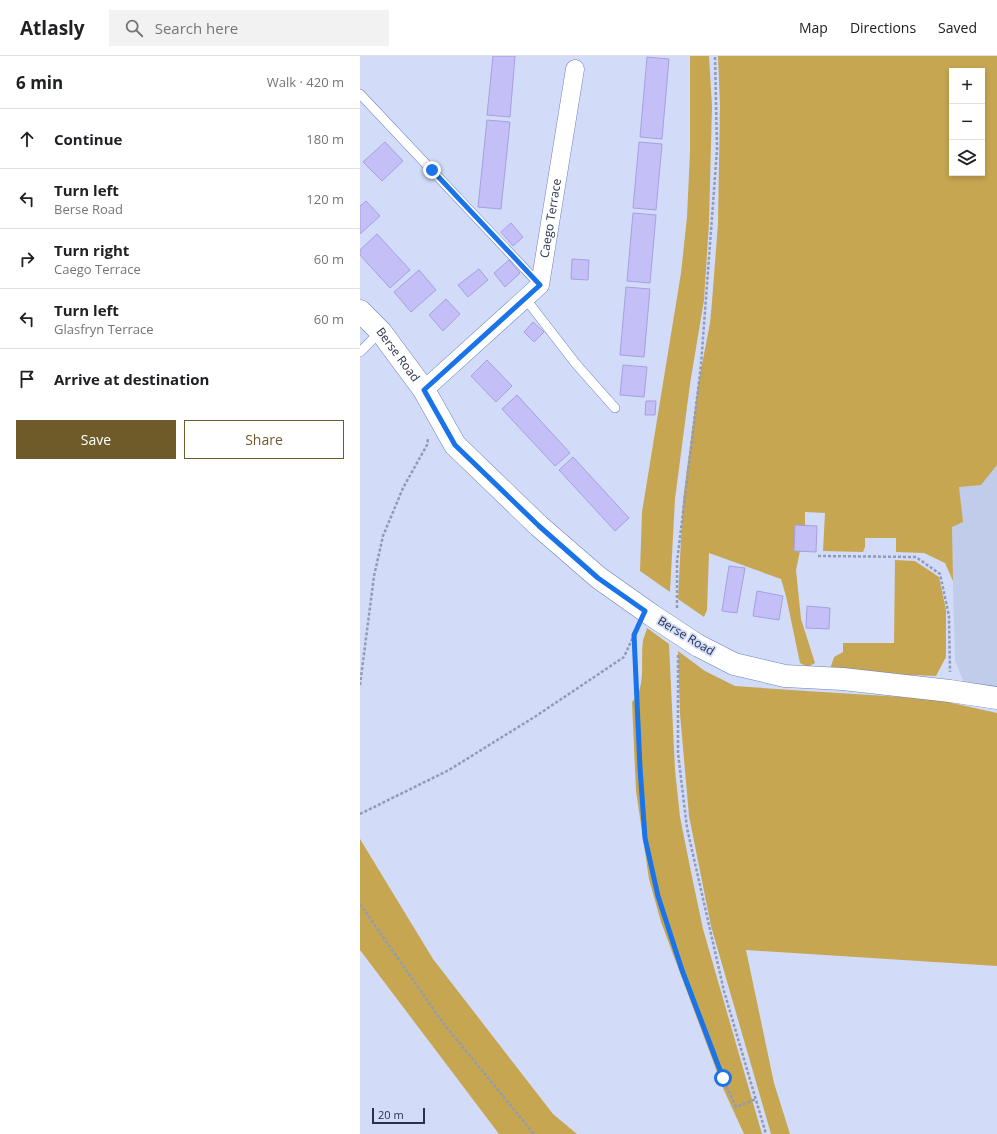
<!DOCTYPE html>
<html lang="en">
<head>
<meta charset="utf-8">
<style>
	body { margin:0; font-family:"Open Sans",sans-serif; background:#f2f2f2; color:#202124 }
	.controls { position:absolute; right:12px; top:12px; display:grid; overflow:hidden; border-radius:0px; box-shadow:0 2px 6px #0003 }
	.controls button { width:36px; height:36px; display:grid; place-items:center; padding:0; border:0; border-bottom:1px solid #e0e0e0; background:#fff; color:#202124; font:20px sans-serif }
	.scale { position:absolute; left:12px; bottom:10px; width:53px; box-sizing:border-box; padding-left:4px; border:2px solid #29324c; border-top:0; font-size:11px; line-height:14px; white-space:nowrap; color:#29324c; -webkit-text-stroke:3px #d2dcf8; paint-order:stroke }
	.stop { position:absolute; width:12px; height:12px; margin:-9px; border:3px solid #1a73e8; border-radius:50%; background:#fff }
	.stop.end { background:#1a73e8; border-color:#fff; box-shadow:0 1px 4px #0008 }
	.list { margin:0; padding:0; list-style:none }
	h2 { display:flex; justify-content:space-between; align-items:center; height:52px; margin:0; padding:0 16px; font-size:17px }
	h2 small { font-size:13px; font-weight:400; color:#757577 }
	.list li { display:grid; grid-template-columns:26px 1fr auto; gap:12px; align-items:center; box-sizing:border-box; height:60px; padding:0 16px; border-top:1px solid #e0e0e0 }
	.list b { display:block; font-size:15px; white-space:nowrap }
	.list p { margin:0; font-size:13px; white-space:nowrap; color:#757577 }
	.list em { font-size:13px; font-style:normal; color:#757577 }
	.actions { display:flex; gap:8px; padding:12px 16px }
	.actions a { flex:1; padding:9px 0; border:1px solid #6e5b29; border-radius:0px; text-align:center; font-size:14px; color:#6e5b29 }
	.actions .main { background:#6e5b29; color:#fff }
	.icon { flex:none; width:22px; height:22px; fill:none; stroke:currentColor; stroke-width:2; stroke-linecap:round; stroke-linejoin:round }
	.map { position:relative; flex:none; width:637px; height:1078px; overflow:hidden }
	header { display:flex; align-items:center; gap:24px; box-sizing:border-box; height:56px; padding:0 20px; background:#fff; border-bottom:1px solid #e0e0e0 }
	header strong { font-size:19px }
	nav { display:flex; gap:22px; margin-inline-start:auto; font-size:14px }
	.search { width:280px; height:36px; background:#f2f2f2; display:flex; align-items:center; gap:10px; box-sizing:border-box; padding:0 14px; border-radius:0px; color:#757577; font-size:15px }
	main { display:flex }
	aside { flex:1; background:#fff }
	.map>svg:first-child { display:block }
	.built { fill:#c0cce9 }
	.green { fill:#c7a651; fill-rule:evenodd }
	.building { fill:#c4bff7; stroke:#a69fe2 }
	.lines { fill:none; stroke-linecap:round; stroke-linejoin:round }
	.lane-casing { stroke:#6b80be; stroke-width:10 }
	.street-casing { stroke:#6b80be; stroke-width:19 }
	.secondary-casing { stroke:#6b80be; stroke-width:23 }
	.path { stroke:#919bb6; stroke-width:2.5; stroke-dasharray:3 2; stroke-linecap:butt }
	.lane { stroke:#fff; stroke-width:9 }
	.street { stroke:#fff; stroke-width:18 }
	.secondary { stroke:#fff; stroke-width:22 }
	.secondary-bridge-casing { stroke:#6b80be; stroke-width:23; stroke-linecap:butt }
	.secondary-bridge { stroke:#fff; stroke-width:22 }
	.route { stroke:#1a73e8; stroke-width:5 }
	.labels { text-anchor:middle; stroke-width:3.5; stroke-linejoin:round; paint-order:stroke }
	.street-label { font-size:12px; fill:#29324c; stroke:#d2dcf8 }
</style>
</head>
<body>
<header>
<strong>Atlasly</strong>
<div class="search"><svg class="icon" aria-label="search" viewBox="0 0 24 24"><circle cx="10" cy="10" r="6"/><path d="M15 15l6 6"/></svg>Search here</div>
<nav><a>Map</a><a>Directions</a><a>Saved</a></nav>
</header>
<main>
<aside>
<h2>6 min<small>Walk · 420 m</small></h2>
<ul class="list">
<li><svg class="icon" aria-label="ahead" viewBox="0 0 24 24"><path d="M12 20V5M6 11l6-6 6 6"/></svg><div><b>Continue</b></div><em>180 m</em></li>
<li><svg class="icon" aria-label="left" viewBox="0 0 24 24"><path d="M17 20v-9H6M10 6l-5 5 5 5"/></svg><div><b>Turn left</b><p>Berse Road</p></div><em>120 m</em></li>
<li><svg class="icon" aria-label="right" viewBox="0 0 24 24"><path d="M7 20v-9h11M14 6l5 5-5 5"/></svg><div><b>Turn right</b><p>Caego Terrace</p></div><em>60 m</em></li>
<li><svg class="icon" aria-label="left" viewBox="0 0 24 24"><path d="M17 20v-9H6M10 6l-5 5 5 5"/></svg><div><b>Turn left</b><p>Glasfryn Terrace</p></div><em>60 m</em></li>
<li><svg class="icon" aria-label="arrive" viewBox="0 0 24 24"><path d="M6 21V4h12l-3 4 3 4H6"/></svg><div><b>Arrive at destination</b></div></li>
</ul>
<div class="actions"><a class="main">Save</a><a>Share</a></div>
</aside>
<div class="map">
<svg width="637" height="1078" viewBox="0 0 637 1078">
	<rect width="100%" height="100%" fill="#d2dcf8"/>
	<path class="built" d="M588 343 637 382V635L604 627 595 604Z"/>
	<path class="green" d="M330 0H349L352 50 349 167 344 244 330 328 315 443 310 536 280 515 282 456 321 217 327 161 330 96Z
		M358 0H637V409L621 429 599 431 603 466 592 471 593 525 585 507 564 497 536 496V482H505V491L503 496 463 495 465 457 445 456V471L436 514 441 563 455 607 448 611 440 607 426 540 421 523 349 497 347 554 344 561 318 543 323 444 338 329 350 267 352 246 358 167 360 49ZM592 15H622V117H592Z
		M535 504 555 505 579 521 586 554V601L576 620 553 619 512 620 470 613 474 601 483 596V587H534Z
		M287 572 309 588 315 714 320 761 331 816 343 873 402 1078H384L363 1032 301 866 289 823 276 735 272 646C287 633 280 602 283 585 284 581 286 576 287 572Z
		M318 595 345 615 375 630 446 635 574 643 637 657V910L386 894 414 1027 430 1078H411L351 870 329 760 320 658Z
		M0 783 73 903 193 1058 217 1078H139L0 894Z"/>
	<path class="building" d="M133 0H155L150 61 127 59Z
		M287 1 309 3 302 83 280 81Z
		M127 64 150 66 141 153 118 151Z
		M25 86 43 105 22 125 3 106Z
		M279 86 302 88 296 154 273 152Z
		M6 145 20 160 0 178V150Z
		M273 157 296 159 290 227 267 225Z
		M151 167 163 181 153 190 141 176Z
		M17 178 50 214 30 232 0 199V194Z
		M212 203 229 204 228 224 211 223Z
		M149 204 160 217 145 231 134 217Z
		M119 213 128 224 108 241 98 229Z
		M59 214 76 234 51 256 34 236Z
		M266 231 290 233 284 301 260 299Z
		M86 243 100 258 83 275 69 259Z
		M173 266 184 276 174 286 164 276Z
		M127 304 152 330 136 346 111 320Z
		M263 309 287 311 284 341 260 339Z
		M157 339 210 397 195 410 142 353Z
		M286 345H296L295 359H285Z
		M213 401 269 462 255 475 199 414Z
		M435 469 457 470 456 496 434 495Z
		M369 510 385 512 377 557 362 555Z
		M397 535 423 540 419 564 393 560Z
		M447 550 470 552 469 573 446 572Z"/>
	<g class="lines">
		<g class="lane-casing">
			<path id="lane" d="M0 38 180 229
				M165 242 216 308 255 352
				M0 296 21 275"/>
		</g>
		<g class="street-casing">
			<g id="street">
				<path id="s1" d="M64 334 180 229 215 13"/>
			</g>
		</g>
		<g class="secondary-casing">
			<g id="secondary">
				<path id="s2" d="M0 255 21 276 64 334 95 389 179 470 239 522 290 558"/>
				<path d="M337 589 374 608 425 620 483 623 590 635 637 642"/>
			</g>
		</g>
		<path class="path" d="M458 500 556 501 580 518 589 560 590 616
			M317 552V506L341 309 357 94 355 0
			M275 579 280 713 285 782 298 840 322 914 363 1022 376 1051 396 1043
			M318 599V697L327 772 364 935 406 1078
			M0 629 14 520 23 480 43 432 67 389 68 383
			M0 758 89 714 176 660 264 601 277 572
			M0 848 83 967 174 1078"/>
		<use href="#lane" class="lane"/>
		<use href="#street" class="street"/>
		<use href="#secondary" class="secondary"/>
		<g class="secondary-bridge-casing">
			<path id="secondary-bridge" d="M290 558 337 589"/>
		</g>
		<use href="#secondary-bridge" class="secondary-bridge"/>
	</g>
	<g class="lines">
		<path class="route" d="M72 114 180 229 64 334 95 389 179 470 238 522 285 555 274 579 280 712 285 782 298 840 322 914 363 1022"/>
	</g>
	<g class="labels">
		<g class="street-label">
			<text dy="4" stroke="none"><textPath href="#s1" startOffset="224">Caego Terrace</textPath></text>
			<text dy="4" stroke="none"><textPath href="#s2" startOffset="58">Berse Road</textPath></text>
			<text transform="translate(326 580) rotate(31)" y="4">Berse Road</text>
		</g>
	</g>
</svg>
<div class="controls">
<button>+</button>
<button>−</button>
<button><svg class="icon" aria-label="layers" viewBox="0 0 24 24"><path d="M12 4l9 5-9 5-9-5zM3 14l9 5 9-5"/></svg></button>
</div>
<div class="scale">20 m</div>
<div class="stop" style="left:363px;top:1022px"></div>
<div class="stop end" style="left:72px;top:114px"></div>
</div>
</main>
</body>
</html>
